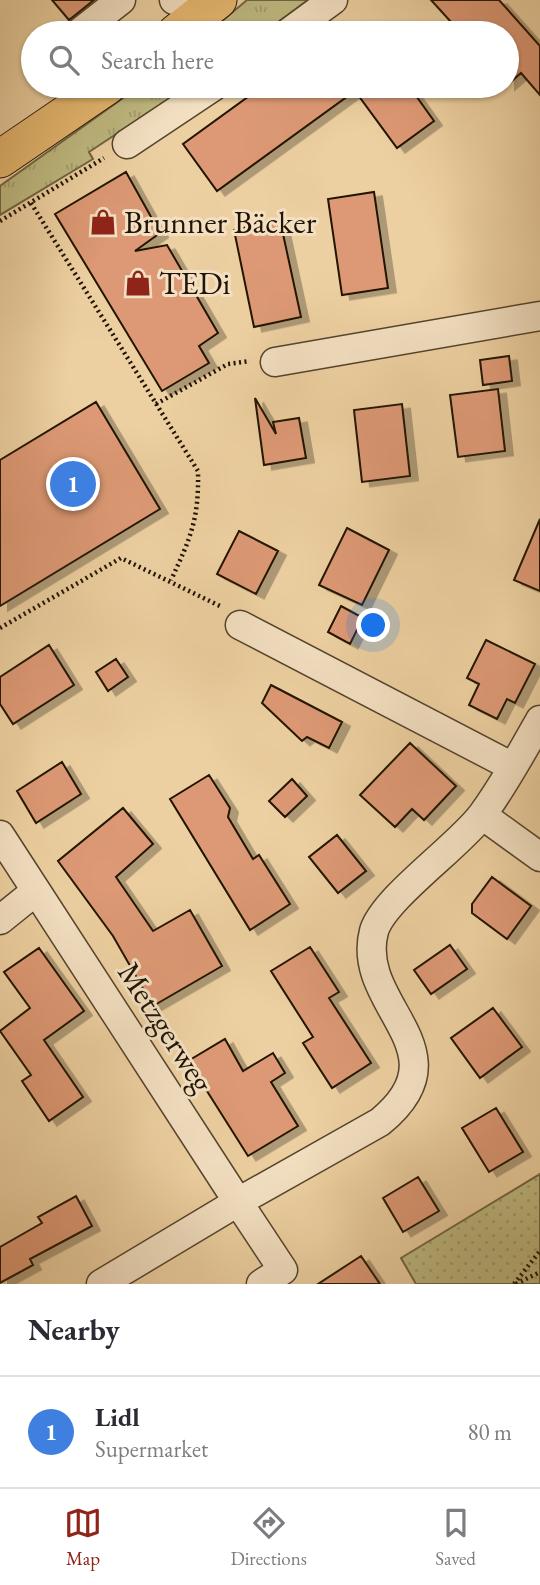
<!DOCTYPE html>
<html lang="en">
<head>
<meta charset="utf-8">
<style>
	body { margin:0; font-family:"EB Garamond",serif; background:#f7f7f7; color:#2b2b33 }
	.you { position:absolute; left:374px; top:626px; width:24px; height:24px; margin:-18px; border:5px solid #fff; border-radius:50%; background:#1a73e8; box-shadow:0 0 0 10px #1a73e833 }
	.badge { display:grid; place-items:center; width:46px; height:46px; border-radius:50%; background:#8f2418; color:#fff; font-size:23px; font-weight:700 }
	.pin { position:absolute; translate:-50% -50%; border:4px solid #fff; box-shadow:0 2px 7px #0006 }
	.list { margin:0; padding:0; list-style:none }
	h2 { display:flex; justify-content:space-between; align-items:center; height:91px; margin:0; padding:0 28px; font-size:30px }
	h2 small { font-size:23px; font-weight:400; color:#7c7c81 }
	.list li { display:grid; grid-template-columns:46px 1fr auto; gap:21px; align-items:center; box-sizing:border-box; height:112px; padding:0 28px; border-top:2px solid #e1e1e2 }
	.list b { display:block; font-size:26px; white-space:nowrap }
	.list p { margin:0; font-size:23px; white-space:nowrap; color:#7c7c81 }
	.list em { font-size:23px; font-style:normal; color:#7c7c81 }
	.icon { flex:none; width:38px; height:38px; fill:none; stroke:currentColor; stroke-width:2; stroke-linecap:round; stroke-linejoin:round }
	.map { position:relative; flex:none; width:540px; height:1284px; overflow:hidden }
	.search { position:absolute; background:#fff; box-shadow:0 2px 5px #0004; left:21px; right:21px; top:21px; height:77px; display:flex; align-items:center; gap:18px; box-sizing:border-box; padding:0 24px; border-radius:38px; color:#7c7c81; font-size:26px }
	.sheet { height:203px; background:#fff }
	nav { display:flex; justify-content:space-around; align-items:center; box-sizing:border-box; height:98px; border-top:2px solid #e1e1e2; background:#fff; font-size:19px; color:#7c7c81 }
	nav a { display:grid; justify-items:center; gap:4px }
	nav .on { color:#8f2418 }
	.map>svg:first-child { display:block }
	.grass { fill:url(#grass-tufts); stroke:#706643; stroke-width:2 }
	.park { fill:url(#park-dots); stroke:#706643; stroke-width:2 }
	.building { fill:#dd9975; stroke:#211406; stroke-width:2; filter:url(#shadow) }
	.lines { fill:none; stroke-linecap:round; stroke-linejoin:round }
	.minor-casing { stroke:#54432d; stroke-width:31 }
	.major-casing { stroke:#211406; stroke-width:39 }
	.path { stroke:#211406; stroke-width:4.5; stroke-dasharray:2 3.5; stroke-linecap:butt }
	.minor { stroke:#f3e0c2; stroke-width:28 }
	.major { stroke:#e6b870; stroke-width:37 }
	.labels { text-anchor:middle; stroke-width:6; stroke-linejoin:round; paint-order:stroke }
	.poi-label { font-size:32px; fill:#211406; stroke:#f3e0c2; text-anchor:start }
	.street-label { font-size:32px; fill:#211406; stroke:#f3e0c2 }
</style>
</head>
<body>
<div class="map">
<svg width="540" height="1284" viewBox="0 0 540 1284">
	<defs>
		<pattern id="grass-tufts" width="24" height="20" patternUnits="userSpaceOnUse" patternTransform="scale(1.75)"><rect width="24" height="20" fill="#beb980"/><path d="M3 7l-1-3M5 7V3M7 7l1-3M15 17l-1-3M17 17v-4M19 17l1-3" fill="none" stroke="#a39e6d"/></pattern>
		<pattern id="park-dots" width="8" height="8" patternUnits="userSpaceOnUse" patternTransform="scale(1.75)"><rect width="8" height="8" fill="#beb980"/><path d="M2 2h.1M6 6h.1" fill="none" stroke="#a39e6d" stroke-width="1.8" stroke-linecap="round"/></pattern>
		<filter id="shadow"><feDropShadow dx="8" dy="4.5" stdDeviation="0" flood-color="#0004"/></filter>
	</defs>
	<rect width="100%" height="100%" fill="#edd0a1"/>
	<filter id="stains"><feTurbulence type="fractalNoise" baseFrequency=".00286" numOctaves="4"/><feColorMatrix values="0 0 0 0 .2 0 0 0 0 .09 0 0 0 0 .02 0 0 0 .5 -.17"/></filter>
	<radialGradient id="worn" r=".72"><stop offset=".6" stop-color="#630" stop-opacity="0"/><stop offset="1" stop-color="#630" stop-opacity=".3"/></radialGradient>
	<path class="grass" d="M247 0H308L263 33H208Z
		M140 86H189L89 152 93 159 0 215V186Z"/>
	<path class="park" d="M540 1174V1284H416L401 1258Z"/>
	<path class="building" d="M52 0H94L69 20Z
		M431 0H499L540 46V95L521 73 507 85V33H461Z
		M263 86H409L434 121 397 148 355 91 217 191 183 144Z
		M126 172 160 233 135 251 167 245 218 333 199 346 209 363 162 391 55 214Z
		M374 192 388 288 342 295 328 199Z
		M280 220 301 317 254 327 234 230Z
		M509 356 512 381 483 385 480 360Z
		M498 389 505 451 458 457 450 395Z
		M255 398 276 434 273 422 299 418 306 458 264 465Z
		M96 402 160 509 0 606V460Z
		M402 404 410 476 362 482 354 410Z
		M540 519V591L514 580Z
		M347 528 389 550 362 605 319 585Z
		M239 531 278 551 256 594 217 574Z
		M341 606 363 618 350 644 328 632Z
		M486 640 535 664 515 703 507 699 497 719 469 705 479 684 467 678Z
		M49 645 74 685 13 724 0 704V677Z
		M116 659 128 677 108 691 96 672Z
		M271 685 342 722 329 748 307 737 302 741 262 703Z
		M410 743 456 786 424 820 412 809 395 827 360 795Z
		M62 762 81 794 36 823 17 791Z
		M209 775 230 808 228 817 253 859 259 855 290 904 250 930 170 799Z
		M292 779 307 796 285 817 269 801Z
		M123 808 153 844 116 877 153 931 190 910 222 966 153 1006 113 936 58 861Z
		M337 835 366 871 338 893 309 857Z
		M492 877 531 906 507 939 472 913V904Z
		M450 945 467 969 431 994 414 970Z
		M310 947 339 992 329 998 371 1063 332 1088 303 1043 313 1037 271 971Z
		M39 948 84 1011 44 1040 83 1097 49 1121 22 1081 31 1075 0 1031 30 1008 4 972Z
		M493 1008 522 1047 480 1078 451 1038Z
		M225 1039 243 1071 273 1053 285 1073 271 1082 298 1126 248 1156 188 1061Z
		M496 1108 523 1152 489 1172 462 1128Z
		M418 1177 439 1211 403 1232 383 1198Z
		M76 1196 92 1226 30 1259 33 1265 0 1283V1247L42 1223 38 1217Z
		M361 1256 380 1284H318Z"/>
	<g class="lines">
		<g class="minor-casing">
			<path id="minor" d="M174 0 204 11
				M79 33 121 0
				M288 33 333 0
				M127 144 214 86
				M275 362 540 316
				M240 625 513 767
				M482 815 540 857
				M0 835 238 1202 101 1284
				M0 920 36 891
				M261 1284 283 1270 238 1202 380 1122C468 1050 354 1006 374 931 384 898 458 847 482 815 504 785 522 752 540 720"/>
		</g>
		<g class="major-casing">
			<path id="major" d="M176 33 218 0
				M0 159 107 86"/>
		</g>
		<path class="path" d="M31 203 198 471C199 519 191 537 171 580
			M0 221 104 158
			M156 404 228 364 250 361
			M0 628 121 558 222 607
			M514 1284 540 1251
			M516 1284 540 1272"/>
		<use href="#minor" class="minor"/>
		<use href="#major" class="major"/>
	</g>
	<defs>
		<g id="shop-bare" transform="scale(2.1)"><path d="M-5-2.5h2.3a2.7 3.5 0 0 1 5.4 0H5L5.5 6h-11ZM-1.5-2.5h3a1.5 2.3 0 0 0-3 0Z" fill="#8f2418" stroke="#f3e0c2" stroke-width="2.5" paint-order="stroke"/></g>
	</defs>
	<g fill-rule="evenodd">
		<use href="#shop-bare" x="103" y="222"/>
		<use href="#shop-bare" x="138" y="283"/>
	</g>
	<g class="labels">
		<g class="poi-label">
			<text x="124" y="233">Brunner Bäcker</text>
			<text x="159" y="294">TEDi</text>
		</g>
		<g class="street-label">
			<text transform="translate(166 1027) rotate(57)" y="11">Metzgerweg</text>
		</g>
	</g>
	<rect width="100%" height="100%" filter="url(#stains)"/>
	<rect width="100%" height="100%" fill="url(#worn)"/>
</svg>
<div class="you"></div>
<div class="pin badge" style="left:73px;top:484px;background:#3f7fe0">1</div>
<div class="search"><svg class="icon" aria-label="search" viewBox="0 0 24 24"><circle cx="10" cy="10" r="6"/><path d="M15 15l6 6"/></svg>Search here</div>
</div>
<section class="sheet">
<h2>Nearby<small></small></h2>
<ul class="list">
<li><span class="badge" style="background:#3f7fe0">1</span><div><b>Lidl</b><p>Supermarket</p></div><em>80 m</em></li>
</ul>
</section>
<nav>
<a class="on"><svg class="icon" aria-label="map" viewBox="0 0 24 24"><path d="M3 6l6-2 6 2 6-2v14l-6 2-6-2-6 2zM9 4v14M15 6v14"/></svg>Map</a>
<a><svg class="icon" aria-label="directions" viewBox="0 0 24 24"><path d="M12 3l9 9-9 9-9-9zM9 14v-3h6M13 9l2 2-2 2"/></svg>Directions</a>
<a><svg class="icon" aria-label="saved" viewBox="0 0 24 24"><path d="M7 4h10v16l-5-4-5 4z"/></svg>Saved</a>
</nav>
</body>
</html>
